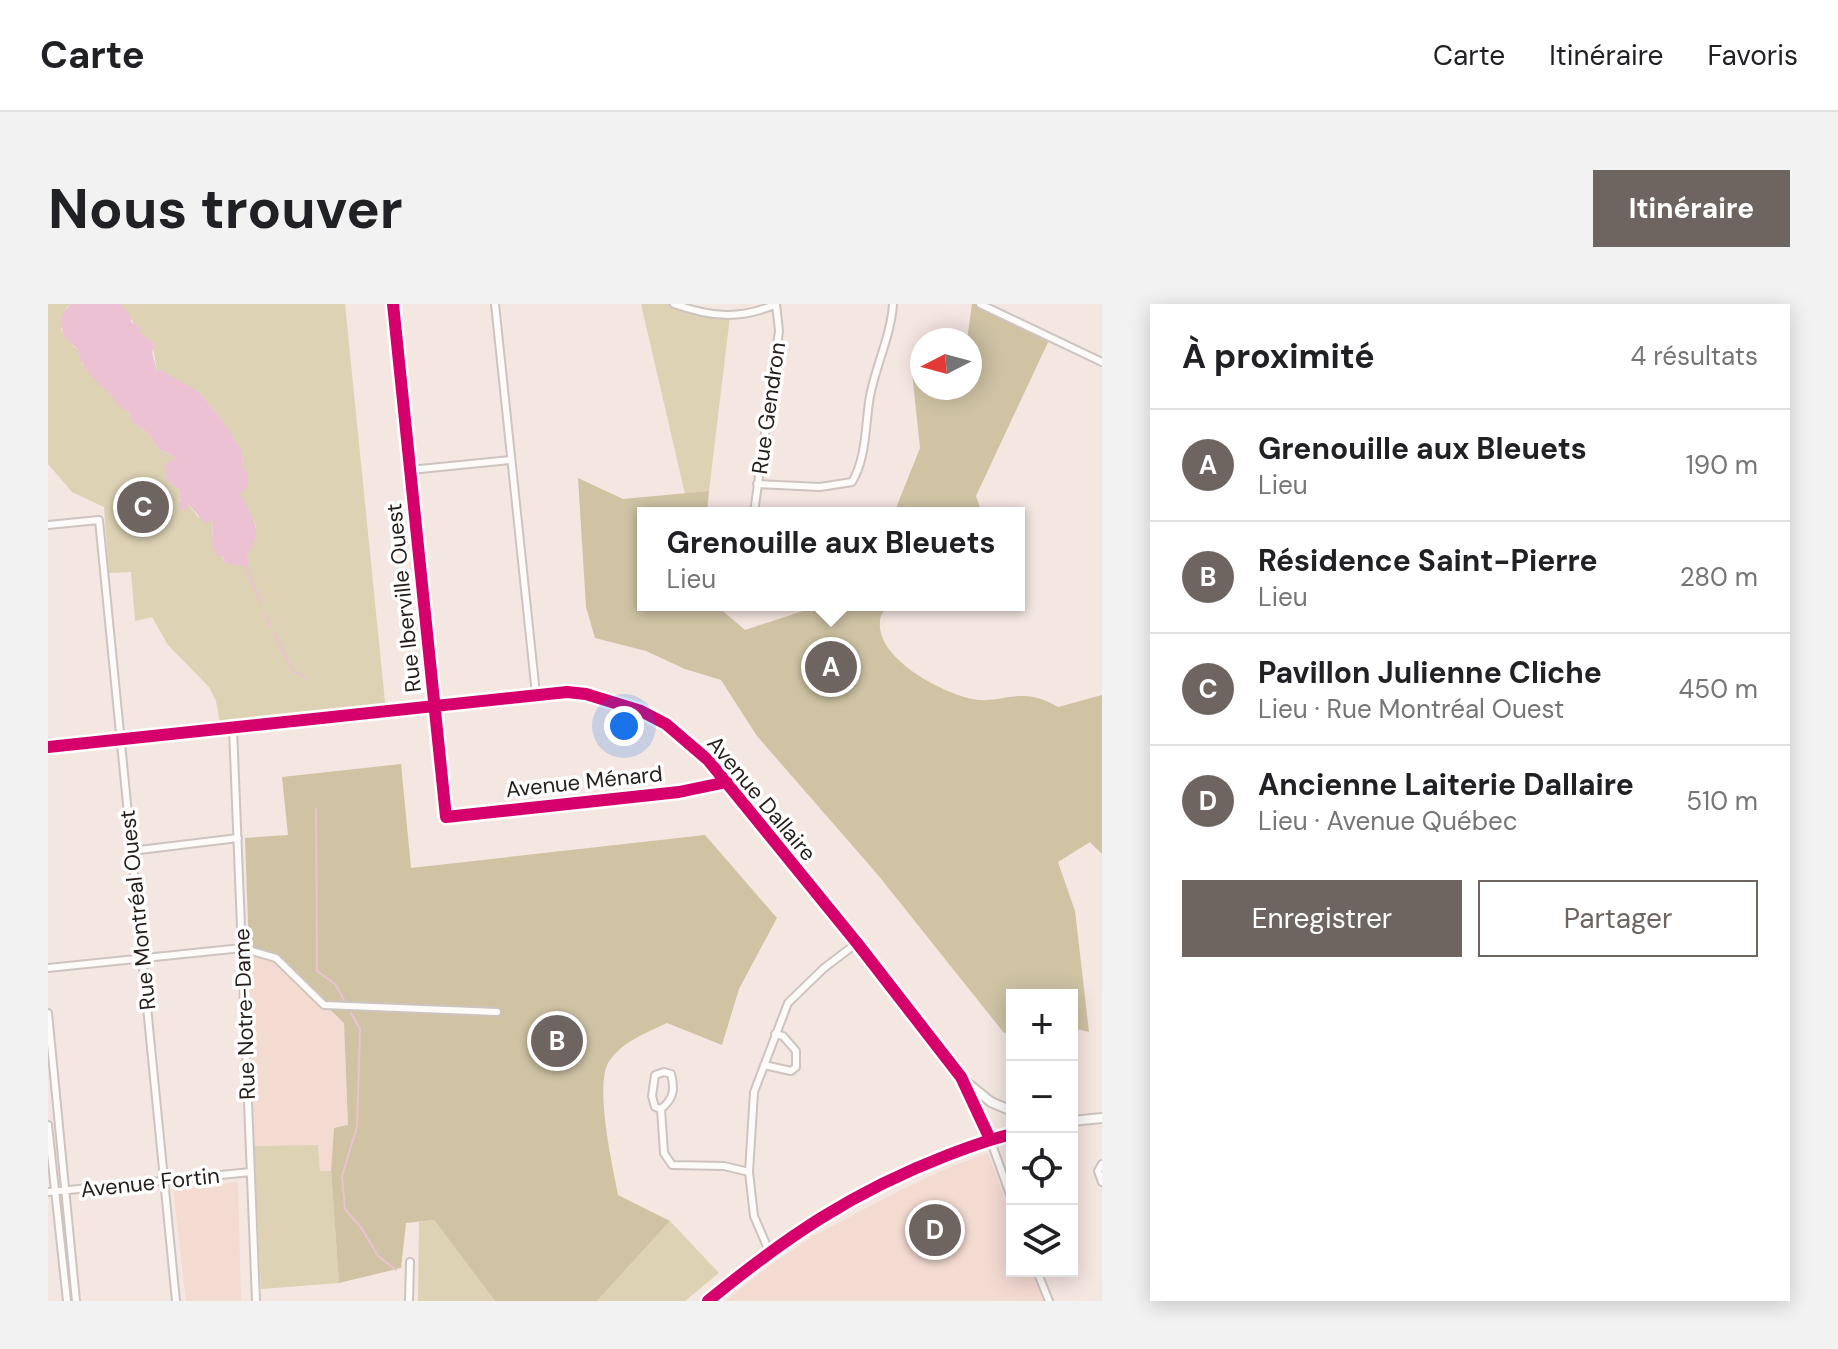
<!DOCTYPE html>
<html lang="fr">
<head>
<meta charset="utf-8">
<style>
	body { margin:0; font-family:"DM Sans",sans-serif; background:#f2f2f2; color:#202124 }
	.controls { position:absolute; right:24px; bottom:24px; display:grid; overflow:hidden; border-radius:0px; box-shadow:0 4px 20px #0003 }
	.controls button { width:72px; height:72px; display:grid; place-items:center; padding:0; border:0; border-bottom:2px solid #e0e0e0; background:#fff; color:#202124; font:40px sans-serif }
	.compass { position:absolute; left:862px; top:24px; width:72px; height:72px; border-radius:50%; background:#fff; box-shadow:0 4px 20px #0003; rotate:264deg }
	.you { position:absolute; left:576px; top:422px; width:28px; height:28px; margin:-20px; border:6px solid #fff; border-radius:50%; background:#1a73e8; box-shadow:0 0 0 12px #1a73e833 }
	.badge { display:grid; place-items:center; width:52px; height:52px; border-radius:50%; background:#6e6460; color:#fff; font-size:26px; font-weight:700 }
	.pin { position:absolute; translate:-50% -50%; border:4px solid #fff; box-shadow:0 2px 8px #0006 }
	.popup { position:absolute; left:589px; top:203px; width:388px; height:104px; box-sizing:border-box; display:grid; place-content:center; border-radius:0px; background:#fff; filter:drop-shadow(0 2px 6px #0005); font-size:26px; white-space:nowrap; color:#757577 }
	.popup b { font-size:30px; color:#202124 }
	.popup::after { content:''; position:absolute; left:50%; top:100%; margin-left:-16px; border:16px solid transparent; border-top-color:#fff }
	.list { margin:0; padding:0; list-style:none }
	h2 { display:flex; justify-content:space-between; align-items:center; height:104px; margin:0; padding:0 32px; font-size:34px }
	h2 small { font-size:26px; font-weight:400; color:#757577 }
	.list li { display:grid; grid-template-columns:52px 1fr auto; gap:24px; align-items:center; box-sizing:border-box; height:112px; padding:0 32px; border-top:2px solid #e0e0e0 }
	.list b { display:block; font-size:30px; white-space:nowrap }
	.list p { margin:0; font-size:26px; white-space:nowrap; color:#757577 }
	.list em { font-size:26px; font-style:normal; color:#757577 }
	.actions { display:flex; gap:16px; padding:24px 32px }
	.actions a { flex:1; padding:18px 0; border:2px solid #6e6460; border-radius:0px; text-align:center; font-size:28px; color:#6e6460 }
	.actions .main { background:#6e6460; color:#fff }
	.icon { flex:none; width:44px; height:44px; fill:none; stroke:currentColor; stroke-width:2; stroke-linecap:round; stroke-linejoin:round }
	.map { position:relative; flex:none; width:1054px; height:997px; overflow:hidden; border-radius:0px }
	header { display:flex; align-items:center; gap:48px; box-sizing:border-box; height:112px; padding:0 40px; background:#fff; border-bottom:2px solid #e0e0e0 }
	header strong { font-size:38px }
	nav { display:flex; gap:44px; margin-inline-start:auto; font-size:28px }
	.intro { display:flex; align-items:center; justify-content:space-between; box-sizing:border-box; height:192px; padding:0 48px }
	h1 { margin:0; font-size:56px }
	.button { padding:20px 36px; border-radius:0px; background:#6e6460; color:#fff; font-size:28px; font-weight:700 }
	main { display:flex; gap:48px; padding:0 48px }
	aside { flex:1; background:#fff; border-radius:0px; box-shadow:0 4px 20px #0003 }
	.map>svg:first-child { display:block }
	.built { fill:#f4dbd2 }
	.green { fill:#ddd2b4 }
	.forest { fill:#cfc3a4 }
	.water { fill:#ebc1d3 }
	.lines { fill:none; stroke-linecap:round; stroke-linejoin:round }
	.stream { stroke:#ebc1d3; stroke-width:2 }
	.minor-casing { stroke:#cdc3bf; stroke-width:10 }
	.tertiary-casing { stroke:#cdc3bf; stroke-width:12 }
	.minor { stroke:#fdfbfa; stroke-width:6 }
	.tertiary { stroke:#fdfbfa; stroke-width:8 }
	.cycleway-casing { stroke:#fff; stroke-width:17 }
	.cycleway { stroke:#d6006c; stroke-width:12 }
	.labels { text-anchor:middle; stroke-width:7; stroke-linejoin:round; paint-order:stroke }
	.street-label { font-size:22px; fill:#261e1a; stroke:#fff }
</style>
</head>
<body>
<header>
<strong>Carte</strong>
<nav><a>Carte</a><a>Itinéraire</a><a>Favoris</a></nav>
</header>
<div class="intro"><h1>Nous trouver</h1><a class="button">Itinéraire</a></div>
<main>
<div class="map">
<svg width="1054" height="997" viewBox="0 0 1054 997">
	<rect width="100%" height="100%" fill="#f4e6e1"/>
	<path class="built" d="M201 646 228 654 296 719 300 822 286 825 283 867H272L270 841 206 842Z
		M940 849 964 915V967H985L998 997H677L724 960 767 931 853 886 897 865Z
		M190 878 193 997H138L125 884Z"/>
	<path class="green" d="M0 0H23L18 4 13 25 26 43 31 45 34 60 81 108 85 119 99 128 112 146 128 154 117 170 119 176 131 185V197L137 203 139 199 150 213 165 214 164 232 177 259 191 261 201 257 198 252C218 220 204 216 191 190L195 154 175 117 151 88 109 67 104 38 94 32 73 0H297L338 408 173 425 168 397 161 383 120 341 104 313 87 317 83 268 61 269 56 203 24 188 0 160Z
		M593 0H626L682 12 661 187 637 190Z
		M270 841 272 867H283L291 979 213 985 206 842Z
		M386 916 447 997H370L371 918Z
		M622 917 671 969 637 997H549Z"/>
	<path class="forest" d="M924 0H932L1002 34 928 192 934 209H846L872 144 863 59 874 58V84H922V36H919Z
		M530 174 575 195 661 187 659 209H595V301H668L697 326 761 305 762 301H840C837 306 832 311 832 317 828 354 890 386 920 394 955 403 970 379 1010 403L1054 391V550L1042 538 1010 558 1027 607 1041 728 1024 724V691H964V727L956 729 830 571 709 432 673 376 637 365 598 347 547 334 538 303Z
		M353 460 363 564 657 531 729 614 691 685 674 741 619 719C598 729 576 737 562 756 545 778 565 864 570 891L622 917 549 997H447L386 916 358 919 353 964 291 979 283 867 286 824 300 821 296 719 228 654 201 646 197 534 240 531 234 473Z"/>
	<path class="water" d="M23 0H73L82 11 83 18 93 24 91 28 107 40 104 48 109 67 113 66 151 88 175 117 194 147 195 162 200 170 199 182 192 190C204 213 218 227 198 252L201 257 198 263 177 259 175 253 168 251 164 239 165 215 158 220 140 200 137 207 132 205 131 185 119 176 117 170 119 165 116 161 128 154 112 146 99 128 85 119 81 108 70 101 60 87C49 79 29 59 30 45 14 34 5 16 23 0Z"/>
	<g class="lines">
		<path class="stream" d="M198 263 213 300
			M216 308 223 322
			M227 329 244 366 258 374
			M268 505 269 667 287 680 296 696
			M303 709 312 725 309 823 294 872 297 905 314 925 330 952 348 966"/>
		<g class="minor-casing">
			<path id="minor" d="M345 0 398 513 631 488 679 478
				M447 0 488 390
				M626 0C662 13 693 16 728 0
				M932 0 1054 58
				M362 166 463 156
				M709 180 772 183 804 178C819 153 817 120 822 92 828 61 843 31 845 0
				M706 209 731 27 728 0
				M0 221 51 216 128 997
				M185 424 208 997
				M83 547 190 534
				M0 664 194 644 228 654 276 701 449 708
				M0 709 28 997
				M716 761 743 767 748 763V747L735 732 727 730
				M616 768 623 770C627 786 626 794 613 805L607 803 604 792 607 771Z
				M613 805 616 849 624 861 676 862 701 868
				M0 821 19 997
				M942 835 964 896
				M1054 860 1050 867 1054 878
				M0 888 203 868
				M721 947 706 912 701 868 706 788 740 699 776 664 809 639
				M989 967 1001 997
				M361 997 362 958"/>
		</g>
		<g class="tertiary-casing">
			<path id="tertiary" d="M0 443 519 388 538 390 593 407 618 420 660 456 809 639 913 773 942 835
				M918 778 943 798 964 807
				M1024 817 1054 814
				M660 997C738 933 804 888 900 851 921 843 942 835 964 830"/>
		</g>
		<use href="#minor" class="minor"/>
		<use href="#tertiary" class="tertiary"/>
		<g class="cycleway-casing">
			<path id="cycleway" d="M345 0 398 513 631 488 679 478
				M0 443 519 388 538 390 593 407 618 420 660 456 809 639 913 773 942 835
				M660 997C738 933 804 888 900 851 921 843 942 835 964 830"/>
		</g>
		<use href="#cycleway" class="cycleway"/>
	</g>
	<g class="labels">
		<g class="street-label">
			<text transform="translate(720 104) rotate(-82)" y="8">Rue Gendron</text>
			<text transform="translate(355 294) rotate(-96)" y="8">Rue Iberville Ouest</text>
			<text transform="translate(536 477) rotate(-6)" y="8">Avenue Ménard</text>
			<text transform="translate(714 494) rotate(50)" y="8">Avenue Dallaire</text>
			<text transform="translate(89 606) rotate(-96)" y="8">Rue Montréal Ouest</text>
			<text transform="translate(196 710) rotate(-92)" y="8">Rue Notre-Dame</text>
			<text transform="translate(102 878) rotate(-6)" y="8">Avenue Fortin</text>
		</g>
	</g>
</svg>
<div class="controls">
<button>+</button>
<button>−</button>
<button><svg class="icon" aria-label="locate" viewBox="0 0 24 24"><circle cx="12" cy="12" r="6"/><path d="M12 2v4M12 18v4M2 12h4M18 12h4"/></svg></button>
<button><svg class="icon" aria-label="layers" viewBox="0 0 24 24"><path d="M12 4l9 5-9 5-9-5zM3 14l9 5 9-5"/></svg></button>
</div>
<svg class="compass" viewBox="-18 -18 36 36"><path d="M0-13l5 13h-10z" fill="#e53935"/><path d="M0 13l5-13h-10z" fill="#757577"/></svg>
<div class="you"></div>
<div class="pin badge" style="left:783px;top:363px">A</div>
<div class="popup"><b>Grenouille aux Bleuets</b>Lieu</div>
<div class="pin badge" style="left:509px;top:737px">B</div>
<div class="pin badge" style="left:95px;top:203px">C</div>
<div class="pin badge" style="left:887px;top:926px">D</div>
</div>
<aside>
<h2>À proximité<small>4 résultats</small></h2>
<ul class="list">
<li><span class="badge">A</span><div><b>Grenouille aux Bleuets</b><p>Lieu</p></div><em>190 m</em></li>
<li><span class="badge">B</span><div><b>Résidence Saint-Pierre</b><p>Lieu</p></div><em>280 m</em></li>
<li><span class="badge">C</span><div><b>Pavillon Julienne Cliche</b><p>Lieu · Rue Montréal Ouest</p></div><em>450 m</em></li>
<li><span class="badge">D</span><div><b>Ancienne Laiterie Dallaire</b><p>Lieu · Avenue Québec</p></div><em>510 m</em></li>
</ul>
<div class="actions"><a class="main">Enregistrer</a><a>Partager</a></div>
</aside>
</main>
</body>
</html>
